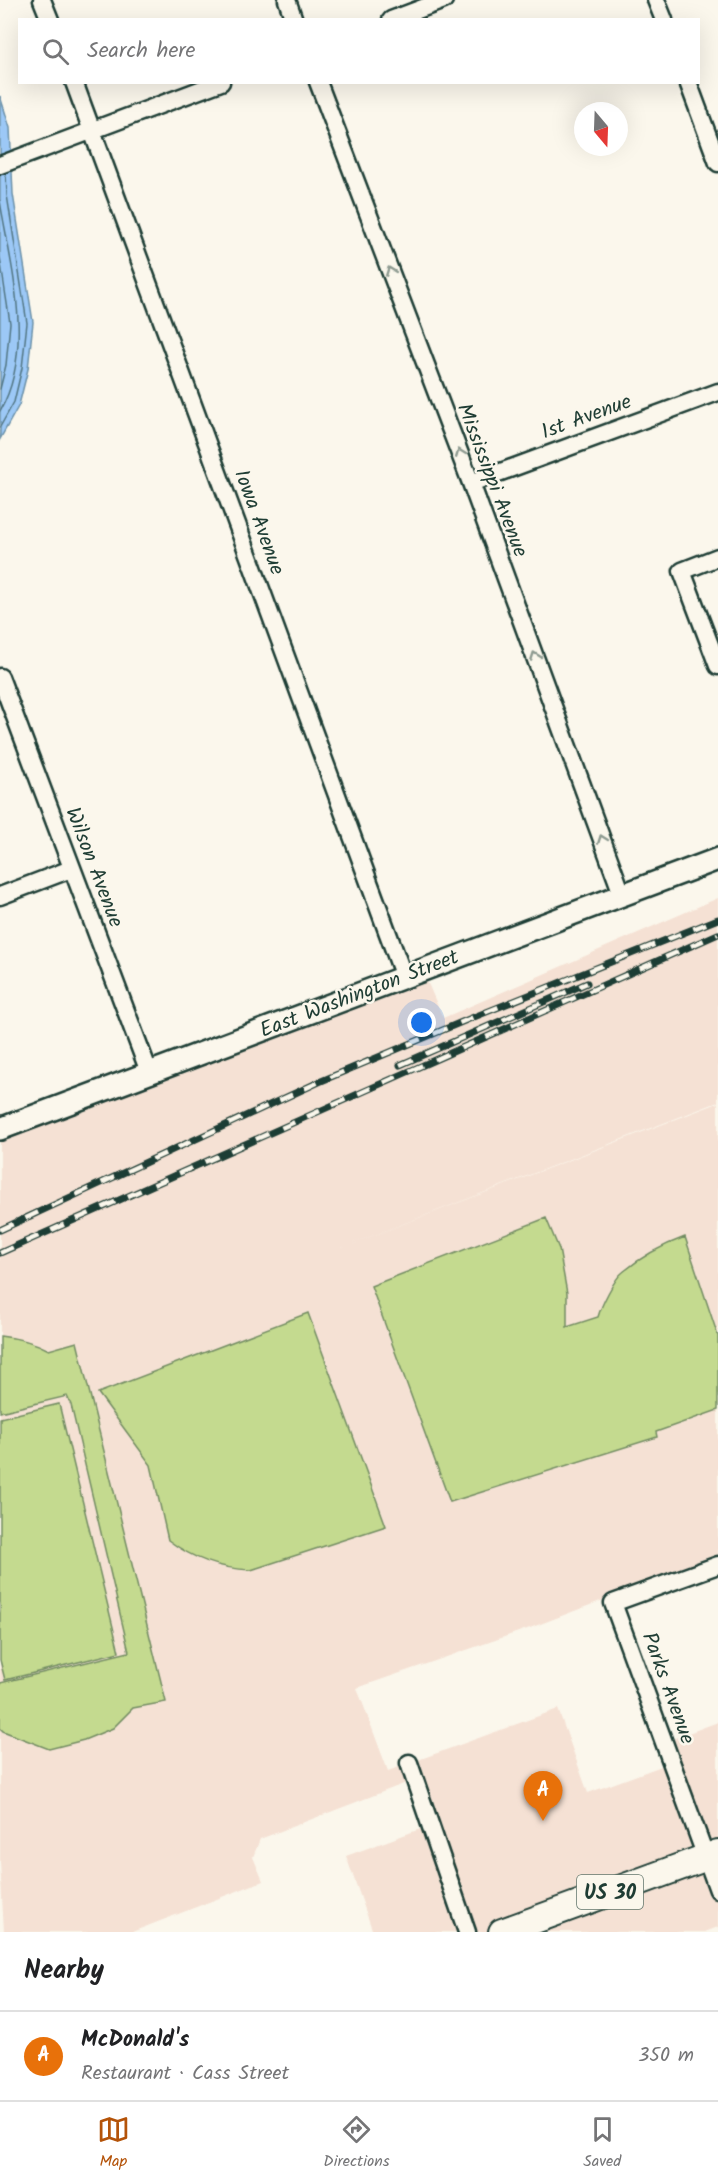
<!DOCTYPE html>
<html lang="en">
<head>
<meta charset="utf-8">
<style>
	body { margin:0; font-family:Kalam,sans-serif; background:#f2f2f2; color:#202124 }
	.compass { position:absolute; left:574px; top:102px; width:54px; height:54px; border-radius:50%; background:#fff; box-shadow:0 6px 24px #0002; rotate:161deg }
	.you { position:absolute; left:422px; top:1023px; width:21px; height:21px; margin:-15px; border:4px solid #fff; border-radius:50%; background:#1a73e8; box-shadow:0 0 0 9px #1a73e833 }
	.badge { display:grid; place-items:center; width:39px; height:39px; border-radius:50%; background:#b45309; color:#fff; font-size:20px; font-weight:700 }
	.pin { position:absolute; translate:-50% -50px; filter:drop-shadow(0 2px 3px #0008) }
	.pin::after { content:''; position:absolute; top:32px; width:21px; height:18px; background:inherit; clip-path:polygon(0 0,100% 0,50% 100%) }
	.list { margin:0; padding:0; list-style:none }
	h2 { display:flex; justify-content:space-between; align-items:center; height:78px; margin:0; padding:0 24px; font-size:26px }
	h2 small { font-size:20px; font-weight:400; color:#757577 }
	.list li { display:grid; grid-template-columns:39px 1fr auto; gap:18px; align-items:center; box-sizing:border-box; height:90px; padding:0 24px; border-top:2px solid #e0e0e0 }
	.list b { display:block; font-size:22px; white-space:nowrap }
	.list p { margin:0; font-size:20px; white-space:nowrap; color:#757577 }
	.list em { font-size:20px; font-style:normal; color:#757577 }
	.icon { flex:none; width:33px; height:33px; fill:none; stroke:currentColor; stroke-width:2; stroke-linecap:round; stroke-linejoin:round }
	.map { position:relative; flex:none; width:718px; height:1932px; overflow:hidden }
	.search { position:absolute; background:#fff; box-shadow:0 6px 24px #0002; left:18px; right:18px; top:18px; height:66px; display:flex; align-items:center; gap:15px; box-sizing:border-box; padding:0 21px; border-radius:0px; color:#757577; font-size:22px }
	.sheet { height:168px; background:#fff }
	nav { display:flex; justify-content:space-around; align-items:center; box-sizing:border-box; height:84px; border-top:2px solid #e0e0e0; background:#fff; font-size:16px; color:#757577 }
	nav a { display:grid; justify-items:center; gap:3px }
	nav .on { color:#b45309 }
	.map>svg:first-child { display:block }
	.built { fill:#f5e1d4 }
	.green { fill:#c4da8f; stroke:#728c62; stroke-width:1.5 }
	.water { fill:#9cc8f6; stroke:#6a90a8; stroke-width:1.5 }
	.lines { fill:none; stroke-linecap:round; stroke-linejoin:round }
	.shore { stroke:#517582; stroke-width:1.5 }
	.minor-casing { stroke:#1f3d34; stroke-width:21 }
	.tertiary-casing { stroke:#1f3d34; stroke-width:26 }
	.primary-casing { stroke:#1f3d34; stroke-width:30 }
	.minor { stroke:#fbf7ec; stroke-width:16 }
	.tertiary { stroke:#fbf7ec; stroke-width:21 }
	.primary { stroke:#fbf7ec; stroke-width:26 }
	.rail-casing { stroke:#1f3d34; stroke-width:7 }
	.rail { stroke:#fbf7ec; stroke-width:4.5; stroke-dasharray:14; stroke-linecap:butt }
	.oneway { stroke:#8d9a90 }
	.labels { text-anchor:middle; stroke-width:5; stroke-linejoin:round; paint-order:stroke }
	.shield { fill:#fbf7ec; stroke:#61756b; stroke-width:1.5 }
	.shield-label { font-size:20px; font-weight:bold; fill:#1f3d34 }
	.street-label { font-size:21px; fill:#1f3d34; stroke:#fbf7ec }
</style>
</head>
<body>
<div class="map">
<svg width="718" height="1932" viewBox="0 0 718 1932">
	<rect width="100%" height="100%" fill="#fbf7ec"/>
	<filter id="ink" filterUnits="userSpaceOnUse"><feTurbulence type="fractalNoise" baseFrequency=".0167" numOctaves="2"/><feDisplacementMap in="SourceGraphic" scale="12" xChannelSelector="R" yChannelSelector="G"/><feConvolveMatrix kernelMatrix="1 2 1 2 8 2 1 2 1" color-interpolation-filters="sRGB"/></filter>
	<g filter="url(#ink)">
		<path class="built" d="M718 898V1102L341 1248 718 1103V1556L530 1628 357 1688 388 1771 558 1709 588 1793 667 1764 659 1744 718 1722V1927L705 1932H373L346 1856 423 1828 406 1783 260 1839 253 1857 263 1881 132 1932H4L0 1862V1131L423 972 443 1018Z"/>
		<path class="green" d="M546 1218 559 1249 567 1293V1327L598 1317C601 1306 614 1279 623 1272 641 1257 663 1245 685 1237L718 1336V1410L656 1432 657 1437 450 1502 371 1286Z
			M308 1313 386 1526 251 1570C219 1569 193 1559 168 1540L151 1465 98 1393Z
			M0 1336C18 1338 33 1341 49 1350L77 1342 166 1702 133 1708 113 1728 84 1740 49 1749 3 1731 0 1728V1683L129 1652 71 1405 67 1396 0 1412Z
			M59 1404 119 1652 5 1680 0 1660V1418Z"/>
		<path class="water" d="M0 96 10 128 13 194 33 322 28 369 19 405 0 439Z"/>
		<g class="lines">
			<path class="shore" d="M0 201C11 267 35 350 0 411
				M0 258 10 323 6 365 0 389
				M0 427 14 402 22 368 27 323 7 195 6 173"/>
			<g class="minor-casing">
				<path id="minor" d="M42 0 50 20
					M287 0 294 20
					M656 0 664 20
					M391 20 444 0
					M74 82 404 977
					M318 82 471 483 622 894
					M688 82 718 163
					M0 165 221 82
					M471 483 718 392
					M718 557 682 571 718 666
					M0 677 149 1072
					M0 896 71 869
					M718 1565 613 1603 718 1890
					M409 1763 467 1932"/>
			</g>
			<g class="tertiary-casing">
				<path id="tertiary" d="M0 1129 718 859"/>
			</g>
			<g class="primary-casing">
				<path id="primary" d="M502 1932 718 1853"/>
			</g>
			<use href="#minor" class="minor"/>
			<use href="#tertiary" class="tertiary"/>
			<use href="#primary" class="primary"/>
			<g class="rail-casing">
				<path id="rail" d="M400 1065 587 983
					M0 1230 319 1082 469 1019 718 919
					M0 1253 718 934"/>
			</g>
			<use href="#rail" class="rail"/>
		</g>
		<defs><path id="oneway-chevron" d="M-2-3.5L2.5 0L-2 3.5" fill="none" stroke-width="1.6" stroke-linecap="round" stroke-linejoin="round" transform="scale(1.5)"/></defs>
		<g class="oneway">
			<use href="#oneway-chevron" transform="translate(390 271) rotate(-111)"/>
			<use href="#oneway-chevron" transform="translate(460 453) rotate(-111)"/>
			<use href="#oneway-chevron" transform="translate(535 656) rotate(-110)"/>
			<use href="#oneway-chevron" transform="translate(602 839) rotate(-110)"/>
		</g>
	</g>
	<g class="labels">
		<rect class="shield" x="577" y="1875" width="66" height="34" rx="4.5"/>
		<g class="shield-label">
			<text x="610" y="1899">US 30</text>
		</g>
		<g class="street-label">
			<text transform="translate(586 416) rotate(-20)" y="7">1st Avenue</text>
			<text transform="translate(493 480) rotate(69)" y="7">Mississippi Avenue</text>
			<text transform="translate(260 522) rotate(70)" y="7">Iowa Avenue</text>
			<text transform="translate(95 867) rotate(69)" y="7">Wilson Avenue</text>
			<text transform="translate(359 993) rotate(-21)" y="7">East Washington Street</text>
			<text transform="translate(669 1688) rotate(70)" y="7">Parks Avenue</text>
		</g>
	</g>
</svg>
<svg class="compass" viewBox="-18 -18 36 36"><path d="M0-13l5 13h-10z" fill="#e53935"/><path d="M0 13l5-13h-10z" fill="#757577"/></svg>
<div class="you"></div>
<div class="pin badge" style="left:543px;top:1821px;background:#e8710a">A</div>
<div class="search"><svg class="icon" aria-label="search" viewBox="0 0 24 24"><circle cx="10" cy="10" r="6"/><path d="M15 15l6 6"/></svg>Search here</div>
</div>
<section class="sheet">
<h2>Nearby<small></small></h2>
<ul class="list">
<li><span class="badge" style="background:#e8710a">A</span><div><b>McDonald's</b><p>Restaurant · Cass Street</p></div><em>350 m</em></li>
</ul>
</section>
<nav>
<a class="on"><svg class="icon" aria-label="map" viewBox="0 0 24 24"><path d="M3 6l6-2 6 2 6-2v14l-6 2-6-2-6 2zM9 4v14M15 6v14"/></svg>Map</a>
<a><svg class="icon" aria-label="directions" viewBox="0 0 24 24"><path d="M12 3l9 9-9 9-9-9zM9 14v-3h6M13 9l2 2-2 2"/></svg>Directions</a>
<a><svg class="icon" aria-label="saved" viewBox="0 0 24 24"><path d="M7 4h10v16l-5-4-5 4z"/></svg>Saved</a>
</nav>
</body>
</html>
